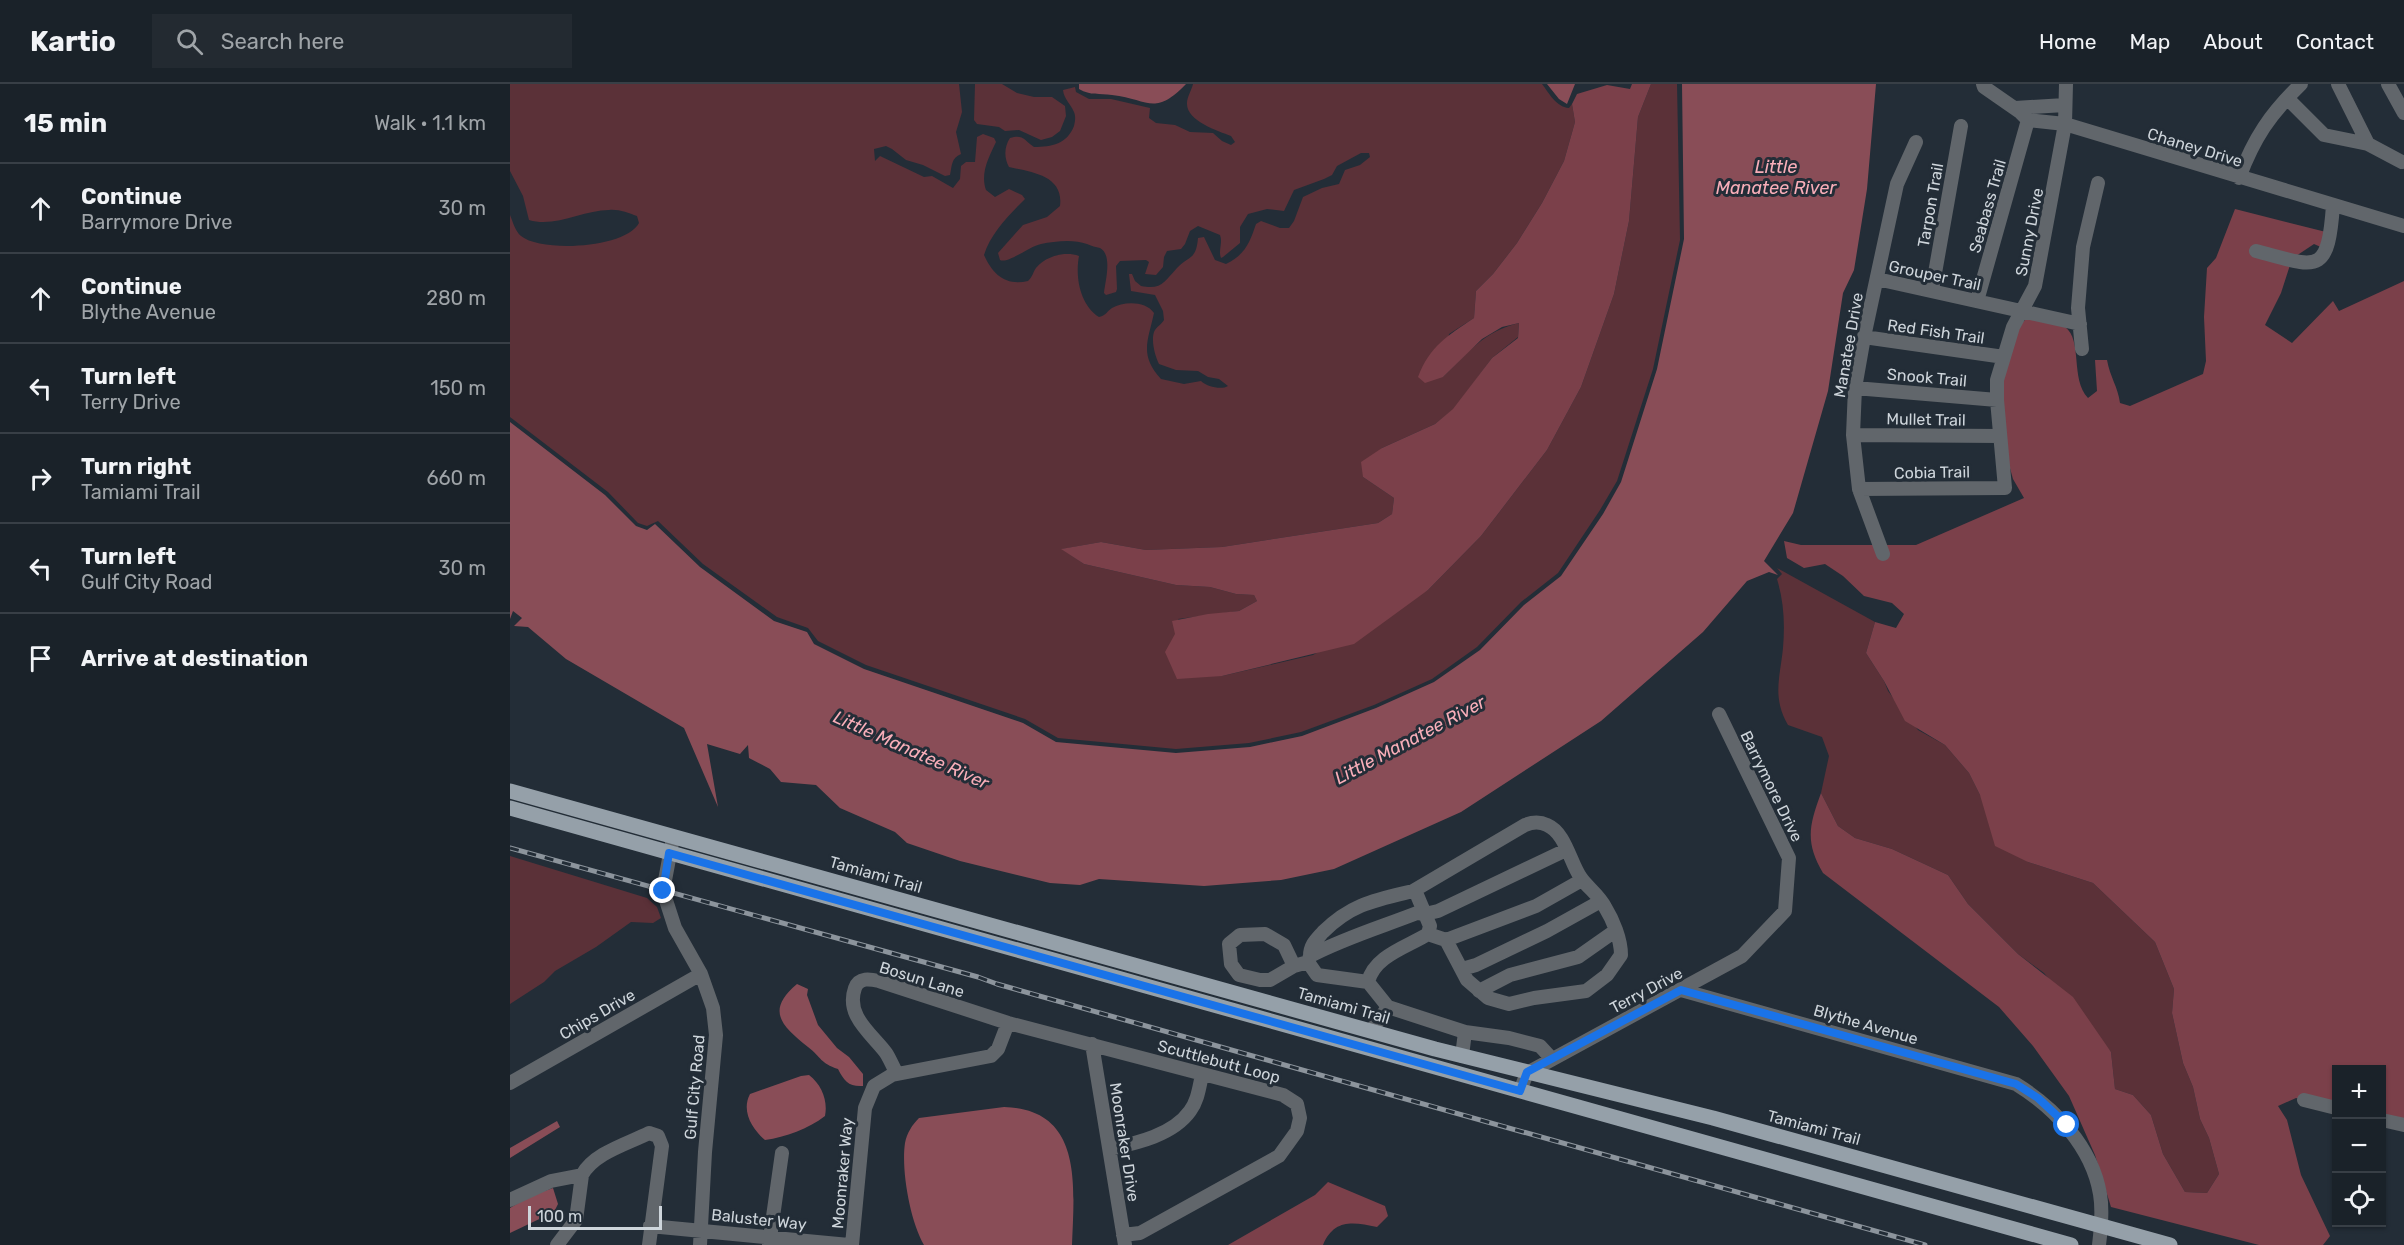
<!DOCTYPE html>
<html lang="en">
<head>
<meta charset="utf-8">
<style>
	body { margin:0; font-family:Rubik,sans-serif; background:#232a31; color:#f1f3f6 }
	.controls { position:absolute; right:18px; bottom:18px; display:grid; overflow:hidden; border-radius:0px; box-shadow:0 2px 4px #0004 }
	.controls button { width:54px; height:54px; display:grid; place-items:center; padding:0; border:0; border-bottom:2px solid #383f46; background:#1a2229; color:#f1f3f6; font:30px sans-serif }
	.scale { position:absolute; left:18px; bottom:15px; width:134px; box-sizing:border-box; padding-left:6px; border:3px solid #ced5db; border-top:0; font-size:16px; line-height:21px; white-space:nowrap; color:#ced5db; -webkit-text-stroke:4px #232d37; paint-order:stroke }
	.stop { position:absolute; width:18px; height:18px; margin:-14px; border:4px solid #1a73e8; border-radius:50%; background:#fff }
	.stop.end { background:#1a73e8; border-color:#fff; box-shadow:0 2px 6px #0008 }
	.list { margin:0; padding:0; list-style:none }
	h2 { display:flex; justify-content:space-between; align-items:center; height:78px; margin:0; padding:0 24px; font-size:26px }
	h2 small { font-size:20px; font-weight:400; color:#9fa4a8 }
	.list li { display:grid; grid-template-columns:39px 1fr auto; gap:18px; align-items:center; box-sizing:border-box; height:90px; padding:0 24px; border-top:2px solid #383f46 }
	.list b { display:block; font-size:22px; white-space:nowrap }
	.list p { margin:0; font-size:20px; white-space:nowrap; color:#9fa4a8 }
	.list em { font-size:20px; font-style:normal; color:#9fa4a8 }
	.icon { flex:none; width:33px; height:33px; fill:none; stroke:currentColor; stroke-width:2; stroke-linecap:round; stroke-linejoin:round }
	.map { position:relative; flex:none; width:1894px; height:1161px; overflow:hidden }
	header { display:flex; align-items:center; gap:36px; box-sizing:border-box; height:84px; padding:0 30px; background:#1a2229; border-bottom:2px solid #383f46 }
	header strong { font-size:28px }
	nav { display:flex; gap:33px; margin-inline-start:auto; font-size:21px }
	.search { width:420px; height:54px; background:#232a31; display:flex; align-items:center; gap:15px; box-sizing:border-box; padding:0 21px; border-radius:0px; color:#9fa4a8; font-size:22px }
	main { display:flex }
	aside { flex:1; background:#1a2229 }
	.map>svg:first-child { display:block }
	.green { fill:#5b3138 }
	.forest { fill:#7b404a }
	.water { fill:#894d57 }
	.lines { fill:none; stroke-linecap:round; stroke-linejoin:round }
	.minor { stroke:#61666b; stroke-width:14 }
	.major { stroke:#95a0a9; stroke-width:15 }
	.rail-casing { stroke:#8c949c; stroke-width:5 }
	.rail { stroke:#232d37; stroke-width:3; stroke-dasharray:9; stroke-linecap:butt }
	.route { stroke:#1a73e8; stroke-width:8 }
	.labels { text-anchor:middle; stroke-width:6; stroke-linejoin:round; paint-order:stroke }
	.street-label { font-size:16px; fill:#ced5db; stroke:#232d37 }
	.water-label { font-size:18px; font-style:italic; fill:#f9aeb9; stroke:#232d37 }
</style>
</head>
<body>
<header>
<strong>Kartio</strong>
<div class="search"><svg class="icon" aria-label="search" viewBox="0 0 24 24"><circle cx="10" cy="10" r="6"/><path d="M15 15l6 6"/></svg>Search here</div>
<nav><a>Home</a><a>Map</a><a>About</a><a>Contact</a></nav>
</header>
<main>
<aside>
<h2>15 min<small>Walk · 1.1 km</small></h2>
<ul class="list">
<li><svg class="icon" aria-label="ahead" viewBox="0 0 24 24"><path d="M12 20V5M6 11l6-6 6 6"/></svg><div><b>Continue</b><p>Barrymore Drive</p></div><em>30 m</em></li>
<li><svg class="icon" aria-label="ahead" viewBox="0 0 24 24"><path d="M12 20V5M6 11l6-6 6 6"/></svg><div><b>Continue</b><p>Blythe Avenue</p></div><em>280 m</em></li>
<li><svg class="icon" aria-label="left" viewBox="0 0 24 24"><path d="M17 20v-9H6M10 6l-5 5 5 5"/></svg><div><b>Turn left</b><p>Terry Drive</p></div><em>150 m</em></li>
<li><svg class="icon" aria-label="right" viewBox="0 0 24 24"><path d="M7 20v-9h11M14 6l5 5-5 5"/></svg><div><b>Turn right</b><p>Tamiami Trail</p></div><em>660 m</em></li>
<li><svg class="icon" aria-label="left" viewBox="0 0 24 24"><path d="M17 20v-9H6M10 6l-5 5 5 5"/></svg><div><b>Turn left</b><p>Gulf City Road</p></div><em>30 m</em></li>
<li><svg class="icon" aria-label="arrive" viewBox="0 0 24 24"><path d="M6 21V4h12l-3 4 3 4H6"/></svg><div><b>Arrive at destination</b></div></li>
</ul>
</aside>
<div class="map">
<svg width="1894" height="1161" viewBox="0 0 1894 1161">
	<rect width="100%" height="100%" fill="#232d37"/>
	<path class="green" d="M0 0H449L452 28 446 48 451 70C441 74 442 82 440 91L435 92 413 81 396 76 382 65 376 62 364 65 365 77 370 72 414 93 422 92 443 104 450 95 451 82 456 78H465L467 53 473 50 484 54 486 58C479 73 470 89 476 106L485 113 499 105 512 111 515 115C499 131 481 149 474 171 483 191 496 202 518 197 523 192 523 188 526 184 536 172 555 167 569 172 565 193 570 221 589 233 597 231 596 228 602 224 614 217 636 217 644 229 638 257 629 271 651 295L674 300 691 297C697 303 712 306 718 302L709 295 698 293 688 287 666 286 649 280C645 272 641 257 644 248 646 243 651 241 654 236L653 227 645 211 621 207 619 190H622L625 197 631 202C652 206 654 198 667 184 680 171 686 176 688 154L694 153 705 176 716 180C735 171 740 158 746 140L751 137 770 144H779L784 137 793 113 812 104 829 100 835 86 850 81 860 73 859 69H851L827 82 822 91 814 95 784 106 774 127 757 125 738 130 730 143V159L713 173 711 174C708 166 713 159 710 151L688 142 680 147 675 160 671 165 657 167 654 173 653 183 646 191 635 190 639 178 636 176 610 177 606 182 607 205 606 208 596 211 594 209C595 198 603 171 590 164 586 163 581 162 577 160 564 155 545 157 531 160 520 162 498 180 490 176L488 169 513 141 537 133 550 122C554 91 521 88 499 83 494 74 494 63 500 54 513 50 514 56 524 63 542 63 557 60 564 42 565 37 566 33 564 28 560 19 554 15 553 6L565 3 566 8 579 15H601L640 24 639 34 646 39 665 41 680 48 703 49 712 57 721 61 725 58 721 52C708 47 676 37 677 19 677 13 682 5 683 0H1032C1039 9 1046 23 1059 24L1062 20 1065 38 1054 77 1032 119 1007 159 983 190 966 207 964 234 939 250 933 293C958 269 974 247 1009 239L1008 253 982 274 944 325 925 340 872 364 853 393 884 414 882 430 868 439 712 463 636 466 591 458 552 465 574 480 666 501 700 503 726 510 744 511 747 517 729 527 668 535 712 592 803 571 918 506 971 452 1037 366 1071 303 1104 210 1119 137 1128 33 1141 0H1167L1170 156 1143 285 1107 397 1090 426 1048 489 1011 518 967 563 922 595 864 621 791 648 739 659 666 665 548 654 515 635 356 581 308 557 298 544 267 533 193 480 148 437 137 442 128 439 98 408 0 333V131C3 138 5 147 11 152 32 169 116 164 129 139L127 132C118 129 109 125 99 126 73 126 45 144 19 136L13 112 0 87Z
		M465 0H492L507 9 524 13H542L555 22 556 32 550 47 542 53 531 56 509 46 495 47 489 43 467 40 464 36Z
		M1267 484 1365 538 1356 569 1374 597 1378 607 1408 646 1435 661 1459 689 1470 711 1518 778 1583 799 1645 858 1664 905 1662 929 1673 979 1683 1003 1690 1035 1699 1054 1709 1090 1697 1109 1675 1108 1653 1070 1641 1031 1623 1011 1605 1005 1601 968 1534 889 1508 870 1458 820 1438 791 1382 765 1345 754 1328 742 1311 709 1319 672 1312 653 1278 641C1262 613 1270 594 1273 564 1275 540 1274 518 1267 495L1272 490Z
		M0 772 137 814 147 823 151 834 143 839 121 838 86 863 45 887 34 898 0 920Z"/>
	<path class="forest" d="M1122 0H1141L1128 33 1119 137 1104 210 1071 303 1037 366 971 452 918 506 844 560 712 592 667 595 655 568 665 550 662 537 698 530 729 527 747 517 744 511 726 510 700 503 666 501 574 480 551 465 591 458 636 466 712 463 868 439 882 430 884 414 853 393 851 378 872 364 925 340 943 325 982 274 1008 254 1009 239 992 243 972 255 933 293 915 299 908 293C920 262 937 252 964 234L966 207 983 190 1007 159 1032 119 1054 77 1065 38 1062 20 1067 10 1097 1 1120 5Z
		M1725 125 1816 148 1813 164 1804 160 1786 172 1744 161 1740 170 1780 181 1771 209 1755 241 1782 259 1823 217 1829 227 1894 197V1041L1872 1035V986H1826V1024L1786 1014 1768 1022 1777 1036 1791 1091 1820 1152 1813 1161H1749L1601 1123 1585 1071 1559 1012 1523 962 1489 923 1313 789C1295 758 1299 742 1311 709L1328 742 1345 754 1382 765 1438 791 1458 820 1508 870 1563 913 1601 968 1605 1005 1623 1011 1641 1031 1653 1070 1675 1108 1697 1109 1709 1090 1699 1054 1690 1035 1683 1003 1673 979 1662 929 1664 905 1645 858 1583 799 1518 778 1485 762 1470 711 1459 689 1435 661 1395 637 1374 597 1356 569 1365 538 1386 544 1394 530 1382 519 1354 512 1333 492 1315 480 1294 484 1277 474 1274 457 1291 461H1364L1370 476 1379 473 1375 461H1406L1514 414 1503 395 1496 370 1492 302 1508 243 1518 233C1529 236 1546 237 1555 243 1573 256 1560 295 1578 314L1587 307 1585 276H1597C1600 293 1608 303 1610 319L1620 322 1693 290 1696 277 1694 233 1697 184 1706 174Z
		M818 1098 875 1122 878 1132 867 1143C844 1138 824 1134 813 1161H718L805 1111Z"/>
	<path class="water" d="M569 0H676C644 33 639 15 602 11 589 9 581 12 569 5Z
		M1037 0H1065L1057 20 1049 15Z
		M1172 0H1366L1357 105 1344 186 1333 209 1318 307 1283 429 1254 477 1268 491 1259 488 1237 497 1193 548 1091 637 951 728 824 785 771 796 694 802 589 795 570 801 540 799 450 777 397 759 385 748 330 724 306 701 271 698 260 685 239 674 238 661 230 670 197 660 208 723 174 644 56 575 18 543 4 542 12 534 3 527 0 535V338L95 411 126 442 137 446 145 440 190 483 264 537 297 548 304 560 354 585 513 639 546 658 666 669 740 663 792 652 866 624 924 598 970 566 1014 521 1051 492 1093 430 1111 398 1147 285 1174 155Z
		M287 900 298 905 297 911 308 941 327 964 339 973 353 990V1002C339 1003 334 997 328 985 310 979 312 974 298 963 272 942 255 927 287 900Z
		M299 991C312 1001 318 1017 315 1032 298 1045 276 1053 255 1056 242 1045 231 1027 240 1010L291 992Z
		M494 1023C574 1025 564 1103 562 1161H414C400 1137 391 1086 395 1059 397 1049 402 1041 409 1034Z
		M47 1037 50 1043 0 1074V1064Z
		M43 1104 48 1120 44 1128 0 1149V1124L20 1112Z"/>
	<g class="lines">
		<path class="minor" d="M1473 0 1474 3 1510 28 1518 36 1555 40 1894 142
			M1828 0 1858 60
			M1878 0 1894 29
			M1778 15 1814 51 1858 60 1892 78
			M1505 24 1555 21
			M1729 94C1744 54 1760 30 1791 0
			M1746 167C1807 183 1818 193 1823 121
			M1367 195 1570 240
			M1422 206 1451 42
			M1467 217 1518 36
			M1354 253 1494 273
			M1572 265 1568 224 1573 163 1588 99
			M1345 304 1487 316
			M1343 351 1490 352
			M1349 405 1495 404 1487 316V296L1503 243 1525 202 1555 40 1556 0
			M1373 470 1349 405 1343 351 1345 304 1354 253 1387 100 1406 58
			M162 759 153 807 165 844 191 890 203 924 206 951 195 1068 190 1161
			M903 807 1015 741C1022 738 1029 737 1037 741 1056 749 1060 779 1071 794 1078 804 1089 811 1095 823 1103 836 1111 855 1111 871L1097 891 1076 907 1024 914 999 920 978 914 957 896 936 856 918 850
			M936 856 1026 822 1072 796
			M800 872C800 861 806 856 813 848 841 820 865 816 903 807L907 811 915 830 928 827 1056 766
			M784 882 774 861 755 850 730 851 719 860 721 880 729 891 750 896H760L784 882 798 878
			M952 885 966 881 1037 847 1091 817
			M858 898 807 891 798 878 800 872C834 854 871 843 907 829L915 830 920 842 918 850C897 863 864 872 858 898L878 923 861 947
			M1171 906 1506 1000C1545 1024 1582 1063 1590 1110 1593 1127 1591 1145 1589 1161
			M969 907 1000 891 1068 873 1105 847
			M878 923 955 948 952 972
			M955 948 999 954 1030 962 1042 975
			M582 960 615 1161
			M387 990C383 983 380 975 376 969 362 950 335 932 345 904 349 893 360 895 369 897L498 939 773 1011 787 1020 790 1034 787 1047 769 1072 630 1149 613 1151
			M0 999 191 890
			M1010 1007 1017 989 1232 872 1275 827 1279 774 1209 630
			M1794 1016 1826 1024
			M1872 1036 1894 1041
			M600 1065C627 1059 663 1051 680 1027 688 1016 689 1004 692 991
			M0 1116 41 1097 72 1091C84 1069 117 1060 139 1049L148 1052 152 1062 139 1161
			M140 1142 339 1161
			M47 1161 66 1136 72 1091
			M259 1161 272 1069
			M342 1161 355 1024 364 1002 382 991 481 972 488 965 498 939"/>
		<path class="major" d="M0 707 925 965 1203 1034 1660 1161
			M0 724 1561 1161"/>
		<g class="rail-casing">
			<path id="rail" d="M0 764 468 893 487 900 1415 1161"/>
		</g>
		<use href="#rail" class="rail"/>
	</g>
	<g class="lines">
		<path class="route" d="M153 807 159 769 1010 1007 1017 988 1171 906 1506 1000 1528 1014 1557 1041"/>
	</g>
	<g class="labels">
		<g class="street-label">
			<text transform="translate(1685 63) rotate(17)" y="6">Chaney Drive</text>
			<text transform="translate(1420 121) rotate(-80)" y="6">Tarpon Trail</text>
			<text transform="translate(1477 122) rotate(-74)" y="6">Seabass Trail</text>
			<text transform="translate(1519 148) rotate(-79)" y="6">Sunny Drive</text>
			<text transform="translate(1425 191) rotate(12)" y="6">Grouper Trail</text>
			<text transform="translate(1426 247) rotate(8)" y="6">Red Fish Trail</text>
			<text transform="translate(1338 261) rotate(-80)" y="6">Manatee Drive</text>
			<text transform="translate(1417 293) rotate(5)" y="6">Snook Trail</text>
			<text transform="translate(1416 335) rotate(1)" y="6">Mullet Trail</text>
			<text transform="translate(1422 388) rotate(-1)" y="6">Cobia Trail</text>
			<text transform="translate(1262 702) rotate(64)" y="6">Barrymore Drive</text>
			<text transform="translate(366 790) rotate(16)" y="6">Tamiami Trail</text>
			<text transform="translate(412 895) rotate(17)" y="6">Bosun Lane</text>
			<text transform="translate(1136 906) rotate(-28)" y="6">Terry Drive</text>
			<text transform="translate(834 921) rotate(16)" y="6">Tamiami Trail</text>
			<text transform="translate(87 930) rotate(-30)" y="6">Chips Drive</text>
			<text transform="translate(1356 940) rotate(16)" y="6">Blythe Avenue</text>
			<text transform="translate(709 977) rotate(15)" y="6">Scuttlebutt Loop</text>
			<text transform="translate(184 1003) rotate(-85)" y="6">Gulf City Road</text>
			<text transform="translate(1304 1043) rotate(15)" y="6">Tamiami Trail</text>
			<text transform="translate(615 1058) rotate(81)" y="6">Moonraker Drive</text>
			<text transform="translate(332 1089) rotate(-85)" y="6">Moonraker Way</text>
			<text transform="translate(249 1135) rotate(6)" y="6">Baluster Way</text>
		</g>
		<g class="water-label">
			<text x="1266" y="89">Little<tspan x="1266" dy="21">Manatee River</tspan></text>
			<text transform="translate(900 656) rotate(-28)" y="6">Little Manatee River</text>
			<text transform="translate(401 666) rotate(24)" y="6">Little Manatee River</text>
		</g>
	</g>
</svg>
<div class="controls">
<button>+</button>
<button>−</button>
<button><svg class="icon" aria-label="locate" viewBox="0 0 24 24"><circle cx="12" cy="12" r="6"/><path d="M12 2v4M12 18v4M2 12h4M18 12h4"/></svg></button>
</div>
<div class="scale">100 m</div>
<div class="stop" style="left:1557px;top:1041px"></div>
<div class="stop end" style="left:153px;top:807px"></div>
</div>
</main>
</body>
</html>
